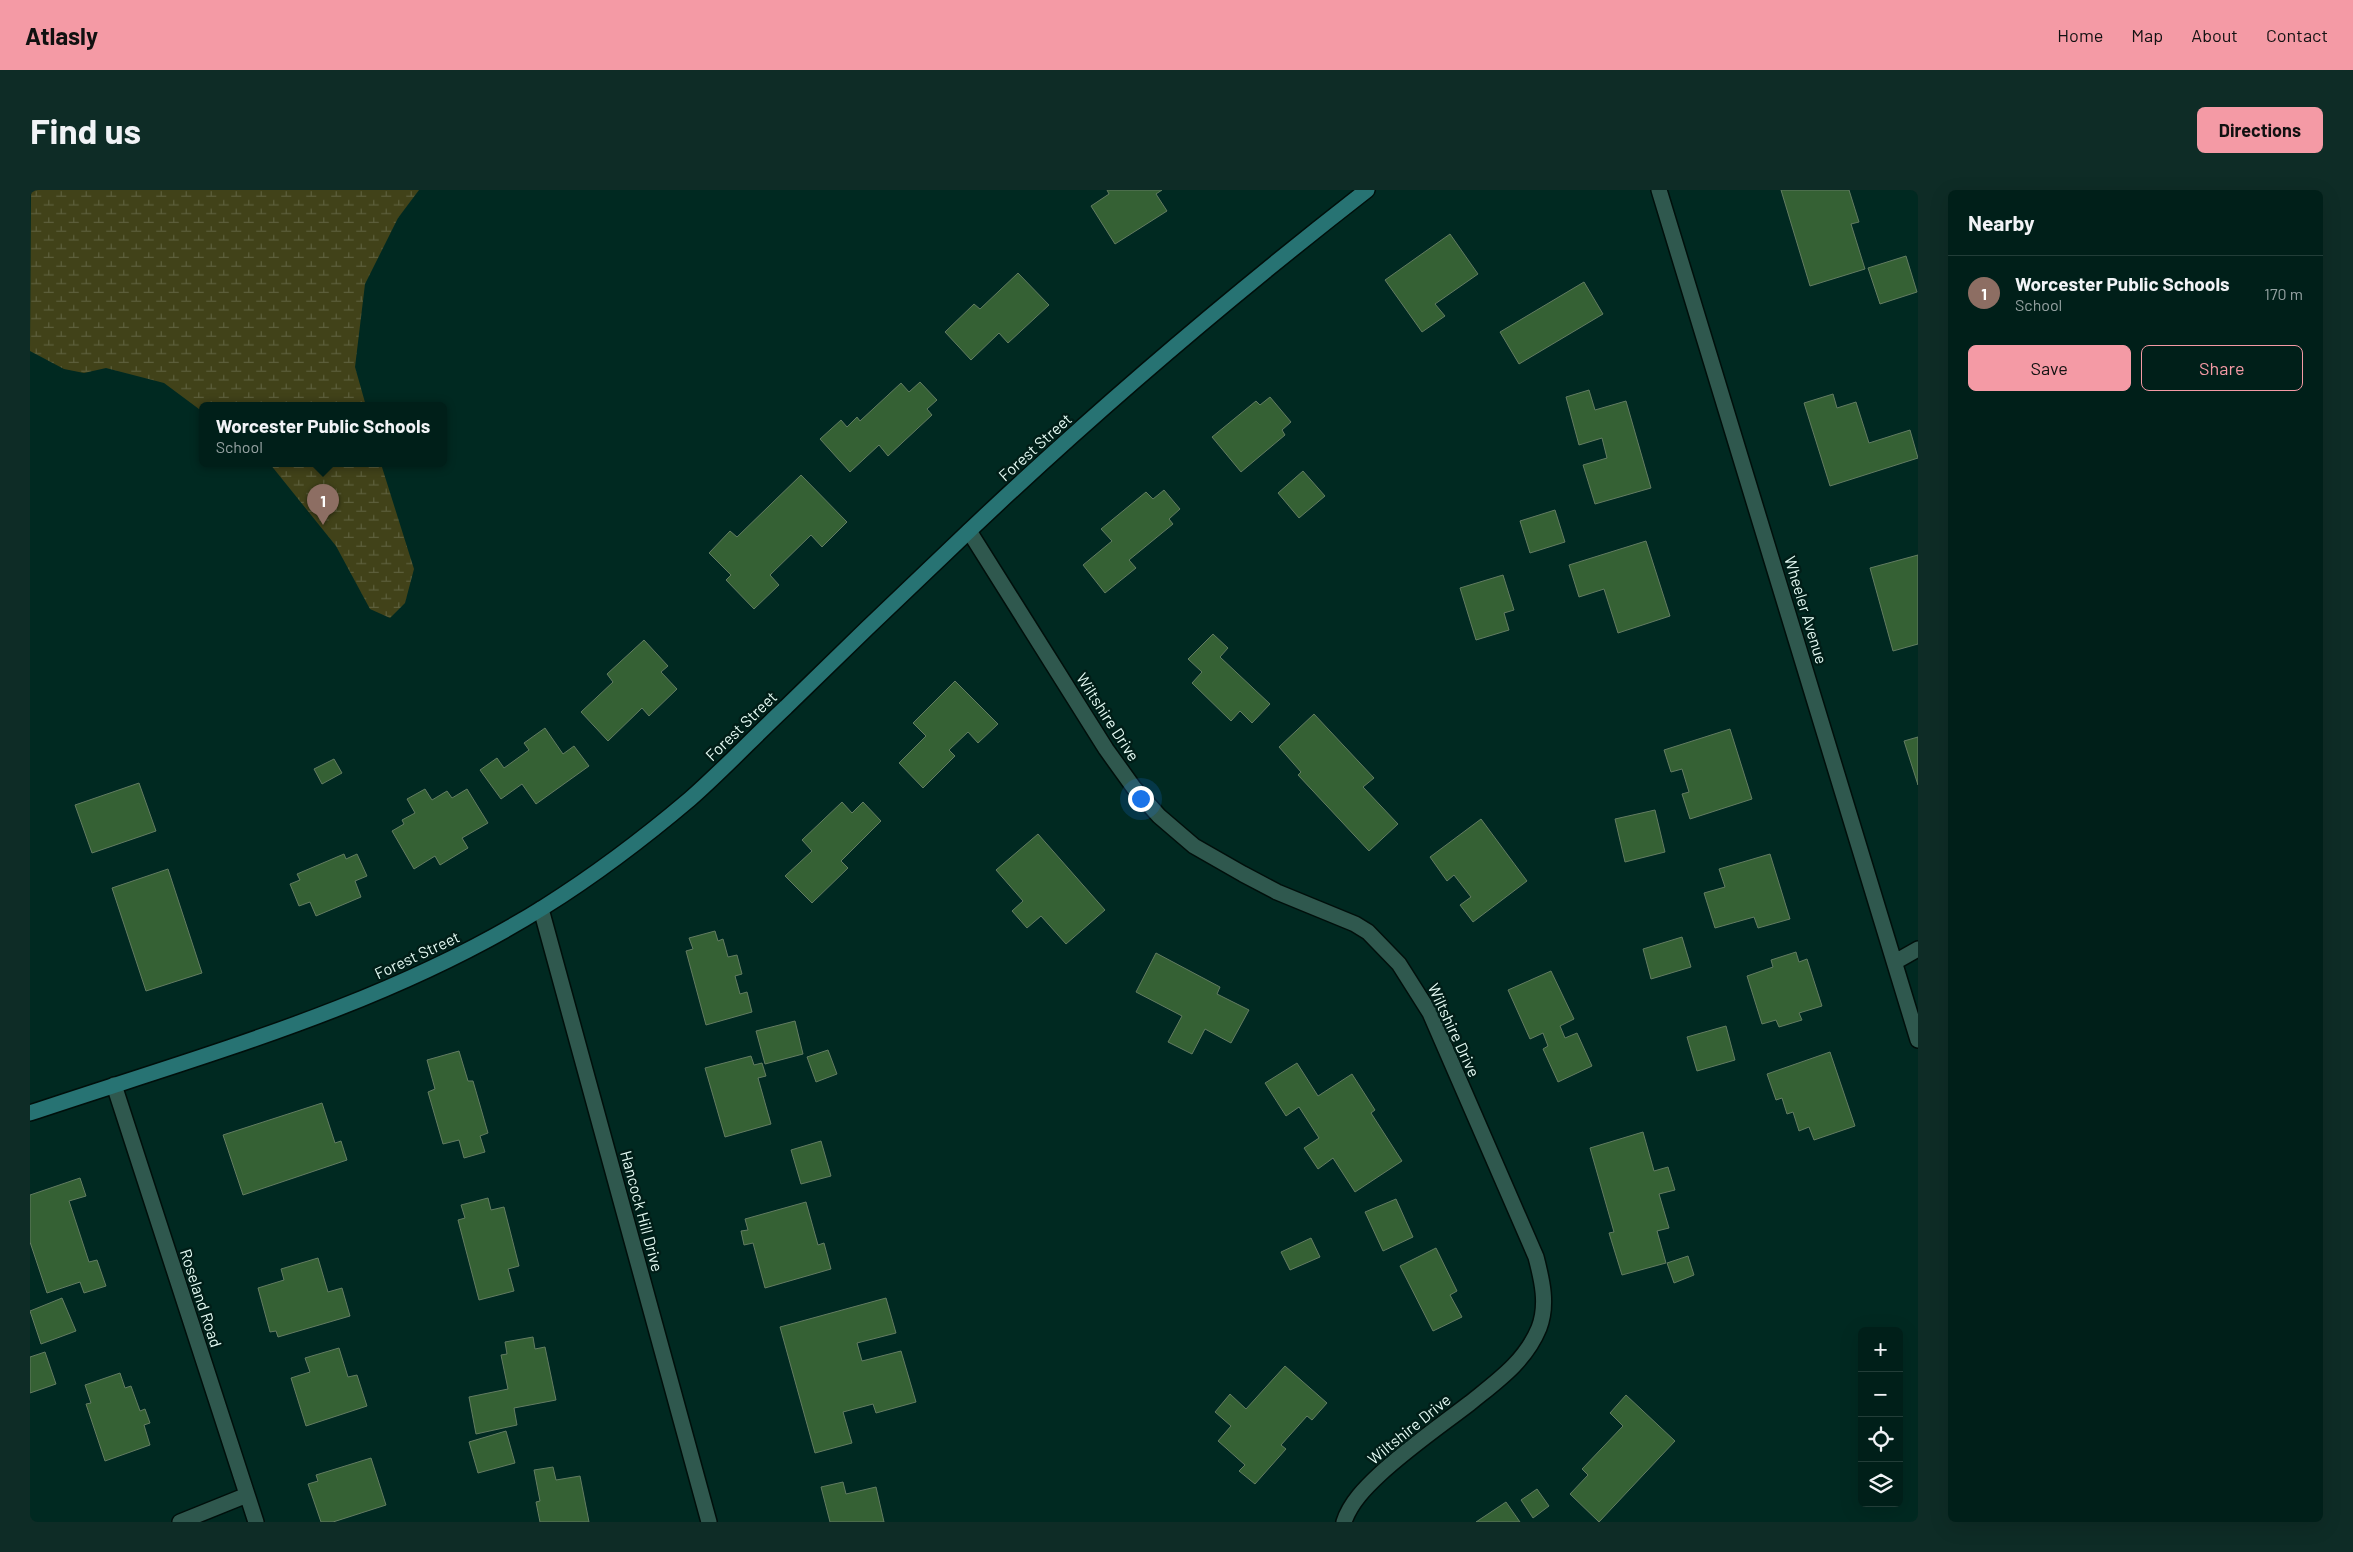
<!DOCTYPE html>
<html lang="en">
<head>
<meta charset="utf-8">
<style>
	body { margin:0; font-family:Barlow,sans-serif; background:#0e2c26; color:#f1f3f6 }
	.controls { position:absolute; right:15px; bottom:15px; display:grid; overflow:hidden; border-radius:8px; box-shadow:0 5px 20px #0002 }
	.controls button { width:45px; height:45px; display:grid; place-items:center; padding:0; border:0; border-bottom:1px solid #223d38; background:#001f19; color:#f1f3f6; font:25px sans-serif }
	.you { position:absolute; left:1110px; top:608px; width:18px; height:18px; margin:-12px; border:4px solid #fff; border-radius:50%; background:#1a73e8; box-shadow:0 0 0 8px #1a73e833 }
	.badge { display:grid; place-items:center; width:32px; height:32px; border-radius:50%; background:#f49aa5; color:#fff; font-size:16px; font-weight:700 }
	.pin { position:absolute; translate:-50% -41px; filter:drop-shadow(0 1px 2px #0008) }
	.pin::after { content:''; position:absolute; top:26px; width:18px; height:15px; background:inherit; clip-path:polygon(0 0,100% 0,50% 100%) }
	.popup { position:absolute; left:169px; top:212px; width:248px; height:65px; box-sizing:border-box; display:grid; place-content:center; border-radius:8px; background:#001f19; filter:drop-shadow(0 1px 4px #0005); font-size:16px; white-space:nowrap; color:#95a2a2 }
	.popup b { font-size:19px; color:#f1f3f6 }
	.popup::after { content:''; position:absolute; left:50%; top:100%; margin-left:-10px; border:10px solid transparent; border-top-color:#001f19 }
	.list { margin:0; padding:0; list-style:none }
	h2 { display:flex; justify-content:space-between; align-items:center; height:65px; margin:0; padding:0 20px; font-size:21px }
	h2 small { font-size:16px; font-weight:400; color:#95a2a2 }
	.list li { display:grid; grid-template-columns:32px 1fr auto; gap:15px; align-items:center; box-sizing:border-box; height:75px; padding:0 20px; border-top:1px solid #223d38 }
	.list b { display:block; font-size:19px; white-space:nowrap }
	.list p { margin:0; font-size:16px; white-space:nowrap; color:#95a2a2 }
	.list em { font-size:16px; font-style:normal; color:#95a2a2 }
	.actions { display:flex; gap:10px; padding:15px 20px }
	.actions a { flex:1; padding:11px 0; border:1px solid #f49aa5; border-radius:8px; text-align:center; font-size:18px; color:#f49aa5 }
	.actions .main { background:#f49aa5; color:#111 }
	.icon { flex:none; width:28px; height:28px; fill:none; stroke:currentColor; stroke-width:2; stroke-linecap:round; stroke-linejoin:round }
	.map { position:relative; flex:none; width:1888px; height:1332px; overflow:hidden; border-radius:8px }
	header { display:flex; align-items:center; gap:30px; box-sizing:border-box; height:70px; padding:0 25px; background:#f49aa5; color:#111 }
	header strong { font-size:24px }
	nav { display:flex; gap:28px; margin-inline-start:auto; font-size:18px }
	.intro { display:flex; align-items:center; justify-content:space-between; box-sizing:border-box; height:120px; padding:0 30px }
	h1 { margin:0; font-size:35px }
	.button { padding:12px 22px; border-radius:8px; background:#f49aa5; color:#111; font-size:18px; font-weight:700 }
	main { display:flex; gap:30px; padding:0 30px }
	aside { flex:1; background:#001f19; border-radius:8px; box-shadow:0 5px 20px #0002 }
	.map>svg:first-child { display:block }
	.wetland { fill:url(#wetland-marsh) }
	.building { fill:#356134; stroke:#637c62 }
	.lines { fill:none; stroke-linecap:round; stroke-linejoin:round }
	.street-casing { stroke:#000f0b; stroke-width:18 }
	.secondary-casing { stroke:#000f0b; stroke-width:18 }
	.street { stroke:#2f584e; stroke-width:15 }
	.secondary { stroke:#277373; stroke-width:15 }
	.labels { text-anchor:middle; stroke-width:5; stroke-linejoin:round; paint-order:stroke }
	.street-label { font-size:16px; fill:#e5fbf4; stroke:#001e18 }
</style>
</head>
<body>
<header>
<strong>Atlasly</strong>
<nav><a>Home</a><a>Map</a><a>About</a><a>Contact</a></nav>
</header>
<div class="intro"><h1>Find us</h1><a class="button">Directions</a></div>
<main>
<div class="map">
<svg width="1888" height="1332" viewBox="0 0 1888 1332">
	<defs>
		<pattern id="wetland-marsh" width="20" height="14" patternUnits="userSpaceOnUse" patternTransform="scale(1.25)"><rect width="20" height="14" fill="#414219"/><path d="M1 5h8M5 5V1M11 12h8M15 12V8" fill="none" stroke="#5c5e3b"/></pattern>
	</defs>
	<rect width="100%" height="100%" fill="#002921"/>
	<path class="wetland" d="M1 0H389L368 28 335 94 325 177 336 216H173V222L134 193 76 178 54 183 34 179 0 161Z
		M240 274H351L384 379 375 413 360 428 340 419 306 356Z"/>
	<path class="building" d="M1077 0H1132L1126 4 1137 21 1085 54 1061 16 1079 4Z
		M1751 0H1819L1829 32 1821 34 1835 79 1780 96Z
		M1420 44 1448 84 1405 114 1415 126 1392 142 1355 90Z
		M1876 66 1887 102 1850 114 1838 78Z
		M988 83 1019 115 978 153 969 143 941 170 915 142 944 114 950 119Z
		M1554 92 1573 124 1489 174 1470 142Z
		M890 192 907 210 897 219 902 225 858 266 849 255 820 282 790 249 811 230 817 237 827 227 830 231 871 193 879 202Z
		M1559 200 1565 220 1596 211 1621 298 1565 314 1553 275 1577 268 1572 248 1549 255 1536 207Z
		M1803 204 1807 218 1826 212 1839 253 1880 240 1888 268 1800 296 1774 213Z
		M1240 207 1261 232 1252 240 1255 245 1211 282 1182 247 1226 211 1230 215Z
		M1273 281 1295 306 1269 328 1248 303Z
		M771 285 817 332 792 357 781 345 740 385 749 395 724 419 696 390 701 385 679 363 700 341 707 347Z
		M1134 300 1150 319 1139 329 1143 334 1099 370 1106 378 1075 403 1053 375 1082 351 1071 339 1116 302 1123 309Z
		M1525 320 1535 352 1500 363 1490 331Z
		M1616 351 1640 426 1588 443 1574 399 1549 407 1539 375Z
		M1888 365V454L1863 461 1840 378Z
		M1473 385 1484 420 1474 423 1479 440 1446 450 1430 398Z
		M1183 444 1198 458 1190 467 1240 514 1222 533 1210 521 1201 531 1162 493 1172 482 1158 469Z
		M614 450 638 476 631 482 647 499 619 526 612 518 578 551 551 522 583 492 577 484Z
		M925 491 968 534 948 553 938 542 919 560 925 566 893 598 869 573 896 546 883 533Z
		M1284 524 1344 588 1333 597 1368 634 1339 661 1268 585 1271 582 1249 557Z
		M515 538 533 564 544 556 559 576 506 614 492 594 471 609 450 580 467 568 474 578 499 560 494 553Z
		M1700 539 1722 609 1660 629 1652 604 1659 602 1652 579 1641 582 1634 560Z
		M1888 547V595L1874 551Z
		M304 569 312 583 292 594 284 579Z
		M109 593 126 641 62 663 45 615Z
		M395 599 402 610 417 601 422 608 437 599 458 633 432 648 438 658 410 675 405 666 384 679 362 641 374 634 372 630 385 623 377 609Z
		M812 612 822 623 833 612 851 631 811 671 818 678 782 713 755 686 782 661 772 650Z
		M1625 620 1635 662 1595 672 1585 629Z
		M1451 629 1497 691 1443 732 1430 715 1441 707 1424 685 1417 691 1400 667Z
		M1008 644 1075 720 1036 754 1011 726 997 738 982 721 993 711 966 680Z
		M314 664 316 669 327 664 337 686 325 691 331 707 286 726 280 712 269 716 260 694 270 690 267 684Z
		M1740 664 1760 729 1728 738 1724 727 1685 738 1674 703 1695 697 1689 679Z
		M138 679 172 783 116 801 82 698Z
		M685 741 688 751 693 749 698 767 707 765 712 784 705 786 710 804 717 802 722 822 676 835 656 761 663 759 659 748Z
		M1652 747 1661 777 1621 789 1613 759Z
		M1766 762 1769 772 1777 769 1792 816 1769 823 1772 830 1749 837 1746 830 1732 834 1717 786 1743 777 1741 770Z
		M1126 763 1190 797 1187 804 1219 820 1201 853 1175 839 1162 864 1138 852 1152 826 1106 802Z
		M1521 781 1544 829 1530 836 1535 848 1547 843 1562 876 1528 892 1513 859 1518 856 1513 843 1500 849 1478 800Z
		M765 831 773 864 735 874 726 841Z
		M1696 836 1705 870 1667 881 1657 847Z
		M798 860 807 884 786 892 777 867Z
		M429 861 438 891H443L458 943 450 946 455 962 434 968 429 950 413 954 398 902 405 899 397 870Z
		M1800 862 1825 936 1784 950 1779 937 1769 941 1763 922 1757 924 1752 908 1746 910 1737 884Z
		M721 866 724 875 732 873 736 886 728 888 741 934 695 947 675 878Z
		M1267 873 1288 906 1322 884 1345 920 1341 923 1372 971 1325 1002 1303 968 1288 979 1274 958 1289 948 1269 917 1256 926 1235 893Z
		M292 913 305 953 311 951 317 970 213 1005 193 945Z
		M1613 942 1624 981 1638 977 1645 1000 1629 1004 1639 1038 1627 1041 1636 1073 1592 1085 1579 1043 1584 1042 1560 958Z
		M791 951 801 986 771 994 761 960Z
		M50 988 56 1006 39 1011 59 1072 67 1070 76 1096 54 1103 50 1092 17 1103 0 1052V1005Z
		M458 1008 461 1020 474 1017 489 1076 478 1079 484 1101 449 1110 428 1030 435 1028 431 1015Z
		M1366 1009 1383 1047 1353 1061 1335 1022Z
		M776 1012 788 1055 794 1053 801 1079 735 1098 723 1053 714 1055 711 1041 718 1040 715 1029Z
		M1281 1048 1290 1067 1260 1080 1251 1062Z
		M1406 1058 1427 1101 1420 1105 1432 1127 1403 1141 1370 1076Z
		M1658 1066 1664 1085 1644 1093 1637 1073Z
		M288 1068 298 1102 312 1098 320 1126 248 1147 246 1141 240 1142 228 1098 254 1090 251 1079Z
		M32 1108 46 1141 11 1154 0 1121Z
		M856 1108 866 1143 827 1153 832 1171 871 1161 886 1212 846 1223 843 1214 813 1222 822 1253 785 1263 750 1137Z
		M503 1147 505 1159 515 1157 526 1210 484 1218 487 1235 446 1244 439 1207 478 1199 471 1165 477 1164 475 1152Z
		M309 1158 318 1187 327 1185 337 1216 276 1236 261 1188 280 1182 275 1168Z
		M15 1162 26 1194 0 1203V1167Z
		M1255 1176 1297 1213 1282 1230 1277 1226 1251 1255 1256 1259 1225 1294 1209 1281 1215 1275 1188 1251 1201 1236 1185 1222 1200 1204 1216 1219Z
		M90 1183 95 1198 101 1196 110 1221 115 1219 120 1233 114 1235 120 1255 75 1271 56 1214 61 1213 55 1195Z
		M1596 1205 1645 1251 1569 1332 1540 1304 1558 1285 1552 1279 1593 1236 1580 1223Z
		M476 1241 485 1273 448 1283 439 1252Z
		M341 1268 356 1315 303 1332H291L278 1294 288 1291 286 1285Z
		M523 1277 526 1290 550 1286 559 1332H510L506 1312 510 1311 504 1280Z
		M813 1292 816 1304 846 1297 854 1332H800L791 1297Z
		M1507 1299 1519 1316 1503 1328 1491 1310Z
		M1476 1312 1490 1332H1446Z"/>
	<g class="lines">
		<g class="street-casing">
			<path id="street" d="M1629 0 1888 850
				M939 341 1076 559 1104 598 1129 626 1164 656 1213 684 1247 702 1325 734 1338 742 1369 774 1400 823 1506 1067C1512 1090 1518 1115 1509 1138 1495 1172 1467 1191 1440 1213 1410 1236 1378 1258 1350 1284 1336 1297 1320 1313 1314 1332
				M511 719 679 1332
				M1865 772 1888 759
				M84 895 226 1332
				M150 1332 217 1305"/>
		</g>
		<g class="secondary-casing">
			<path id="secondary" d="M0 923C173 865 358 815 514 717 565 685 614 648 660 609 693 580 724 547 756 517 809 465 863 413 917 362 1050 234 1192 113 1337 0"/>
		</g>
		<use href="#street" class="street"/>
		<use href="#secondary" class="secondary"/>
	</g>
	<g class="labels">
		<g class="street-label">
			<text transform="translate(1005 257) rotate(-42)" y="6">Forest Street</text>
			<text transform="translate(1776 420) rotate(73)" y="6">Wheeler Avenue</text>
			<text transform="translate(1078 527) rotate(57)" y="6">Wiltshire Drive</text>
			<text transform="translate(711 536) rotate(-44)" y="6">Forest Street</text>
			<text transform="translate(387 765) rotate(-25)" y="6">Forest Street</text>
			<text transform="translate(1424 840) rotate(65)" y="6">Wiltshire Drive</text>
			<text transform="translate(612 1021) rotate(75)" y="6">Hancock Hill Drive</text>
			<text transform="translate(171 1108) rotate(72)" y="6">Roseland Road</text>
			<text transform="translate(1379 1239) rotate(-39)" y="6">Wiltshire Drive</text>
		</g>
	</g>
</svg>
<div class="controls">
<button>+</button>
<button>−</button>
<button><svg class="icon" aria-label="locate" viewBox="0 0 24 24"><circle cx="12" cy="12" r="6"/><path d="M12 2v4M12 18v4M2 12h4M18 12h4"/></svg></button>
<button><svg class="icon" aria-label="layers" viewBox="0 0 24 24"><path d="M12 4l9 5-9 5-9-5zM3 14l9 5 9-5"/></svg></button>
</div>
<div class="you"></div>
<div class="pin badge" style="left:293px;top:335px;background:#8d6e63">1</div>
<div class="popup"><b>Worcester Public Schools</b>School</div>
</div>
<aside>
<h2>Nearby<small></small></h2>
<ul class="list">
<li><span class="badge" style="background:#8d6e63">1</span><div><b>Worcester Public Schools</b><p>School</p></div><em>170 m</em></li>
</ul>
<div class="actions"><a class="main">Save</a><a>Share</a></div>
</aside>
</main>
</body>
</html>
